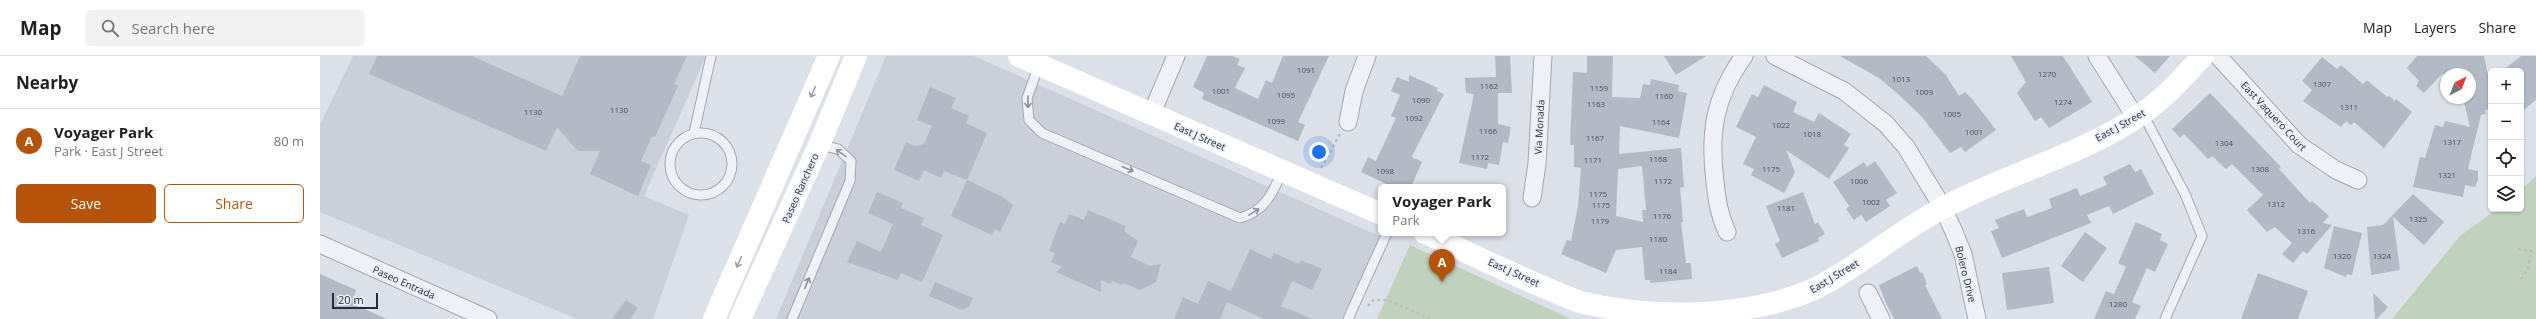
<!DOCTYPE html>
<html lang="en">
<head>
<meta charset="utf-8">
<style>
	body { margin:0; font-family:"Open Sans",sans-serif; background:#f2f2f2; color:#202124 }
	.controls { position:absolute; right:12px; top:12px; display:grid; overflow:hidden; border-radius:6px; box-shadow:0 1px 3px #0004 }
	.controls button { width:36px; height:36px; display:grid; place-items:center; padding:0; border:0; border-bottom:1px solid #e0e0e0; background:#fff; color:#202124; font:20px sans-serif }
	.compass { position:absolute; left:2120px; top:12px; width:36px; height:36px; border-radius:50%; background:#fff; box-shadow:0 1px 3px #0004; rotate:42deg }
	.scale { position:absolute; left:12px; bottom:10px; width:46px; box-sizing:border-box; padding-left:4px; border:2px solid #242d3f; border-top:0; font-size:11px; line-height:14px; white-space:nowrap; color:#242d3f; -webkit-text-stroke:3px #ebeff5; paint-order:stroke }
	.you { position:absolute; left:999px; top:96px; width:14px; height:14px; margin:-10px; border:3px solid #fff; border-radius:50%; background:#1a73e8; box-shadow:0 0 0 6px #1a73e833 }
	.badge { display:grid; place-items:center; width:26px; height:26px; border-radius:50%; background:#b45309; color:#fff; font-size:13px; font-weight:700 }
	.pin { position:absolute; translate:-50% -33px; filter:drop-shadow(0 1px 2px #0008) }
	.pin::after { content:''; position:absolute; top:21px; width:14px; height:12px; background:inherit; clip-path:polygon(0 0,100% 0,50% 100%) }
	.popup { position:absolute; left:1058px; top:128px; width:128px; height:52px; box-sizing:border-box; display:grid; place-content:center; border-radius:6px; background:#fff; filter:drop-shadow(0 1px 3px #0005); font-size:13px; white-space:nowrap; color:#757577 }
	.popup b { font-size:15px; color:#202124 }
	.popup::after { content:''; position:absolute; left:50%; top:100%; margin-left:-8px; border:8px solid transparent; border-top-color:#fff }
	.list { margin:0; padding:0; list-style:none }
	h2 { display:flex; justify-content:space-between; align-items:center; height:52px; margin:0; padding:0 16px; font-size:17px }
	h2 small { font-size:13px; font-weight:400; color:#757577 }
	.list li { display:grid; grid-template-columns:26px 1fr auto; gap:12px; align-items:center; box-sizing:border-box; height:64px; padding:0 16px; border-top:1px solid #e0e0e0 }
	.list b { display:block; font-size:15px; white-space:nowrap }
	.list p { margin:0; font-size:13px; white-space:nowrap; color:#757577 }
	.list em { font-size:13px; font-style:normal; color:#757577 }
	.actions { display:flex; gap:8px; padding:12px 16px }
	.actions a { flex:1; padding:9px 0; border:1px solid #b45309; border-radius:6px; text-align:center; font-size:14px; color:#b45309 }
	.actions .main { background:#b45309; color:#fff }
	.icon { flex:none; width:22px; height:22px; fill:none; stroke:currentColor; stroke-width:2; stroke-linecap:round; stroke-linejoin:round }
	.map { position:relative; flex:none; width:2216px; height:263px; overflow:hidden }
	header { display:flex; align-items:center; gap:24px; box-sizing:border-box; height:56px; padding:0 20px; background:#fff; border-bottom:1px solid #e0e0e0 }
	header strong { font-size:19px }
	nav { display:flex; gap:22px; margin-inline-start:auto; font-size:14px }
	.search { width:280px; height:36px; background:#f2f2f2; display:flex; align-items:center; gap:10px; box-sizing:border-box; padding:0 14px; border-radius:6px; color:#757577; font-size:15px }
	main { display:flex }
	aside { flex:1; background:#fff }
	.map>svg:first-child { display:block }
	.built { fill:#cacfda }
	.green { fill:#c1d2bc }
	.building { fill:#b3b9c5; fill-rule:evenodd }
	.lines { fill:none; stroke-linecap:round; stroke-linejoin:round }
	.lane-casing { stroke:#a1a7b2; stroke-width:11 }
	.street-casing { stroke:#a1a7b2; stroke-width:19 }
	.path { stroke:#babec6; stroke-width:2.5; stroke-dasharray:3 3; stroke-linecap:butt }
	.lane { stroke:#eff1f6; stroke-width:9 }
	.street { stroke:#eff1f6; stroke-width:17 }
	.secondary { stroke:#fff; stroke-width:22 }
	.oneway { stroke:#9ca0a9 }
	.oneway2 { stroke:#8a8f9a }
	.labels { text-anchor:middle; stroke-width:3.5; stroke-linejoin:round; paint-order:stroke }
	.number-label { font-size:8px; fill:#485060 }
	.street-label { font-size:10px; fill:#242d3f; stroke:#ebeff5 }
</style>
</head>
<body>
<header>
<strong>Map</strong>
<div class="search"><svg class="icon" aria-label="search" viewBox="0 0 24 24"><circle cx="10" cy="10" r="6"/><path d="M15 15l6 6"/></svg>Search here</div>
<nav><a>Map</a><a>Layers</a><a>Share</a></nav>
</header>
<main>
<aside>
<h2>Nearby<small></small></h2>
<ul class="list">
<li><span class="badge">A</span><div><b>Voyager Park</b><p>Park · East J Street</p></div><em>80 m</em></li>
</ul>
<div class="actions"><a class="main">Save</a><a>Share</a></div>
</aside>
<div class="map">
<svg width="2216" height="263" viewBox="0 0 2216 263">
	<rect width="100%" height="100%" fill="#dce0e8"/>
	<path class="built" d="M33 0H386L324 140 369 159 333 263H257L0 156V69Z
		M566 0H654L1068 184 1034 263H456Z"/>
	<path class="green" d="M2216 120V263H2072L2140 180 2177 153H2201V134Z
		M1090 189 1251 263H1057Z"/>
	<path class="building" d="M57 0H152L242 40 260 0H367L354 28 358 30 335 81 332 80 321 105 331 109 318 140 270 118 280 95H260L255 92 237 71 226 95 49 18Z
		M887 0H913L920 3 917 9 925 12 915 32 938 43 946 24 952 27 963 0H1009L978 66 985 69 978 85 882 43 884 37 873 31Z
		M1175 0H1190L1192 37H1178V68L1191 71 1188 87 1183 86 1179 109 1168 107 1167 113 1139 107 1154 38 1146 37 1145 22 1176 21Z
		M1267 0H1293L1292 41 1320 42 1323 28 1330 29 1331 23 1359 29 1358 35 1367 37 1359 82 1300 70 1299 98 1361 92 1364 131 1360 132 1363 166H1361L1366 207H1371L1372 223 1330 227V224H1325L1322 191 1296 194 1286 217 1241 198 1247 184 1251 185 1258 150 1261 112 1254 111V89H1250L1253 16 1267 17ZM1322 110 1326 154H1322L1323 166 1296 160 1298 113Z
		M1344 0H1386L1356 19Z
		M1520 0H1606L1626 19 1639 40 1645 36 1653 44 1676 74 1645 96 1641 91 1630 97 1602 61 1578 38 1559 22Z
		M1691 0H1743L1772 46 1729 72 1721 61 1715 65 1697 37 1706 26Z
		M1815 0H1850L1835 17Z
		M2097 0H2164L2171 32V53L2165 54 2166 58 2161 59 2148 113 2158 115V124L2155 131 2145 129 2143 141 2093 131 2100 101 2105 102 2115 69 2123 71 2125 65 2150 71 2143 42H2150V18H2122L2104 37 2096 30 2099 25 2087 12Z
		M2201 0H2216V44L2201 56V15H2182Z
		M2002 1 2017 13 2021 9 2043 28 2047 24 2067 41 2069 40 2075 45 2076 43 2092 56 2064 92 2034 66 2031 69 2026 65 2021 71 1983 45 1992 34 1982 25Z
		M1089 19 1118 32 1117 35 1124 38 1093 98 1092 101 1102 106 1091 131H1073L1041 116 1048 101 1056 105 1076 62 1071 60 1080 39 1071 35 1077 21 1089 26Z
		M1444 29 1477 46 1473 56 1494 66 1499 57 1531 78 1524 89 1529 92 1509 123 1466 94 1475 116 1464 137 1431 119 1434 113 1423 108 1436 81 1416 71 1432 38 1438 41Z
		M610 31 636 42 631 52 649 60 646 67 667 77 647 124 624 115 621 122 604 114 599 125 574 114 586 86 595 90 604 88 612 70 597 64Z
		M1890 37 1961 111 1959 113 1990 147 1992 145 2009 160 2003 167 2012 169 1987 198 1983 195 1973 207 1962 198 1972 187 1955 171 1947 176 1927 154 1943 139 1912 108 1906 113 1892 100 1888 103 1864 78 1860 82 1852 73Z
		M1555 105 1577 137 1566 144 1570 150 1546 166 1541 159 1534 164 1526 153 1529 150 1513 126 1544 106 1547 111Z
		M1810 108 1815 116 1821 113 1834 138 1793 158 1789 150 1767 159 1771 167 1682 202 1671 175 1679 172 1675 164 1704 153 1707 161 1732 152 1729 143 1757 132 1760 140 1787 129 1783 121Z
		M647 124 681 140 693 149 680 176 675 173 672 179 631 160Z
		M557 136 583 147 581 152 604 162 601 169 623 179 602 226 581 217 578 224 527 206 537 185 561 196 573 168 548 157Z
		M1483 136 1495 168 1498 166 1505 178 1498 182 1499 185 1462 202 1455 188 1460 185 1446 150Z
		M2093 138 2124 166 2104 189 2073 161 2080 214 2051 219 2047 171 2063 169Z
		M768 154 806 170 804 175 818 185 811 201 830 210 841 208 836 226 820 234 803 227 802 229 792 225 791 228 781 224V236L736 216 742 211 731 206 735 197 729 195 740 166 745 168 749 158 764 164Z
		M1816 166 1842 178 1840 184 1848 188 1835 216 1827 212 1812 246 1821 250 1815 263H1774L1786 235 1794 238 1806 211 1798 207Z
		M2014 170 2042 177 2032 219 2027 218 2026 221 2004 212Z
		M1765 176 1787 192 1763 226 1741 210Z
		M930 193 951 203 954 197 979 208 981 204 1002 213 992 234 972 225 961 250 993 263H944L907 246 900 263H854L863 241 878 248 888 225 911 235Z
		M1597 210 1600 217 1602 216 1607 228 1605 229 1622 263H1574L1565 245 1559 229Z
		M1729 211 1734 247 1687 254 1682 217Z
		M1938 217 1988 235 1978 263H1921Z
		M0 218 36 234 33 242 37 243 35 249 67 263H0Z
		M615 226 653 242 649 251 642 254 609 240Z
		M2053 237 2068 251 2057 263H2055Z
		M306 244 318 252 310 263H292Z"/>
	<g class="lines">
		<g class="lane-casing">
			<path id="lane" d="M719 9 707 42 709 64 722 77 920 162C945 155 952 138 962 116
				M1823 58 1865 138 1882 180 1845 263
				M350 108a31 31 0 1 1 62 0a31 31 0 1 1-62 0Z
				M374 77 391 0
				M472 263 530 125 531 105 518 93 499 89
				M1028 263 1067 177"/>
		</g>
		<g class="street-casing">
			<path id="street" d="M1455 0 1524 35 1566 68 1586 91 1623 152 1634 176 1643 198 1657 263
				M1777 0 1816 62
				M1898 0 1979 89 2016 114 2038 124
				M831 59 856 0
				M1028 66 1034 35 1047 0
				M1212 142 1217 108 1223 0
				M1407 176C1399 159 1397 144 1395 126 1389 77 1394 41 1424 0
				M0 188 168 263
				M1548 237 1561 263"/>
		</g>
		<path class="path" d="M1001 112 1020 78
			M2198 193 2216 196
			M2201 223 2208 213 2211 196
			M1048 250 1053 244H1068L1111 263"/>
		<use href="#lane" class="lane"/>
		<use href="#street" class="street"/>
		<path class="secondary" d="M699 0 1061 158
			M1105 177C1155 199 1208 227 1260 246 1330 263 1427 263 1494 233 1539 211 1578 175 1623 152 1685 118 1766 98 1823 57 1846 41 1864 20 1883 0
			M394 263 509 0
			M420 263 499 89 536 0"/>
	</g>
	<defs><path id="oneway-shaft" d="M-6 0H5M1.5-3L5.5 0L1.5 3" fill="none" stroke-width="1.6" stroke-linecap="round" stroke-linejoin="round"/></defs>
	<g class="oneway">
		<use href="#oneway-shaft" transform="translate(493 36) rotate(114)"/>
		<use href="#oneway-shaft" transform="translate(419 206) rotate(114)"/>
	</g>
	<g class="oneway2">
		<use href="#oneway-shaft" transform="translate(708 46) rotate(90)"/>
		<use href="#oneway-shaft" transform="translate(521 97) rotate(-144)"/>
		<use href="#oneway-shaft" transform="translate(808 113) rotate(23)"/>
		<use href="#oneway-shaft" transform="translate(934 156) rotate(-31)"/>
		<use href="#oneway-shaft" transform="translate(487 227) rotate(-67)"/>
	</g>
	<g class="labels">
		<g class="number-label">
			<text x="986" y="17">1091</text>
			<text x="1727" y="21">1270</text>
			<text x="1581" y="26">1013</text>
			<text x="2002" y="31">1307</text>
			<text x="1169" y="33">1162</text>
			<text x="1279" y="35">1159</text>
			<text x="901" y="38">1001</text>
			<text x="1604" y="39">1009</text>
			<text x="966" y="42">1095</text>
			<text x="1344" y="43">1160</text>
			<text x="1101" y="47">1090</text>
			<text x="1743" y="49">1274</text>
			<text x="1276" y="51">1163</text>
			<text x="2029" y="54">1311</text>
			<text x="299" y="57">1130</text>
			<text x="213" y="59">1130</text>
			<text x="1632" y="61">1005</text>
			<text x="1094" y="65">1092</text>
			<text x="956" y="68">1099</text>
			<text x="1341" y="69">1164</text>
			<text x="1461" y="72">1022</text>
			<text x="1168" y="78">1166</text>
			<text x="1654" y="79">1001</text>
			<text x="1492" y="81">1018</text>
			<text x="1275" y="85">1167</text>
			<text x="2132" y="89">1317</text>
			<text x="1904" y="90">1304</text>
			<text x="1160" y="104">1172</text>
			<text x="1338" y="106">1168</text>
			<text x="1273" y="107">1171</text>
			<text x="1451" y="116">1175</text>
			<text x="1940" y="116">1308</text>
			<text x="1065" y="118">1098</text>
			<text x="2127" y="122">1321</text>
			<text x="1343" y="128">1172</text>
			<text x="1539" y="128">1006</text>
			<text x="1278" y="141">1175</text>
			<text x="1551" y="149">1002</text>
			<text x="1956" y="151">1312</text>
			<text x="1281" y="152">1175</text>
			<text x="1466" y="155">1181</text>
			<text x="1342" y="163">1176</text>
			<text x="2098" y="166">1325</text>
			<text x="1280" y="168">1179</text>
			<text x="1986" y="178">1316</text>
			<text x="1338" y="186">1180</text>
			<text x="2022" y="203">1320</text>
			<text x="2062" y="203">1324</text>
			<text x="1348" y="218">1184</text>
			<text x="1798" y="251">1280</text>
		</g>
		<g class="street-label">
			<text transform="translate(1954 60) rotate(47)" y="4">East Vaquero Court</text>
			<text transform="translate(1800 69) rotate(-29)" y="4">East J Street</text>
			<text transform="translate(1219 71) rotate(-87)" y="4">Via Monada</text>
			<text transform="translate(880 80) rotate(24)" y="4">East J Street</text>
			<text transform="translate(480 132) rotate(-66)" y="4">Paseo Ranchero</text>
			<text transform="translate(1194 216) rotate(24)" y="4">East J Street</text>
			<text transform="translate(1646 218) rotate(76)" y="4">Bolero Drive</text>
			<text transform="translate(1514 220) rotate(-31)" y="4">East J Street</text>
			<text transform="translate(84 226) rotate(24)" y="4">Paseo Entrada</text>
		</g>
	</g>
</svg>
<div class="controls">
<button>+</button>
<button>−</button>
<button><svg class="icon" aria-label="locate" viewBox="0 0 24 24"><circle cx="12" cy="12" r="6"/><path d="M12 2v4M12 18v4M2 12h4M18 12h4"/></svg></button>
<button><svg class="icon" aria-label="layers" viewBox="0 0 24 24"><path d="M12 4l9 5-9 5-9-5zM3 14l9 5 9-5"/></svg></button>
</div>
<svg class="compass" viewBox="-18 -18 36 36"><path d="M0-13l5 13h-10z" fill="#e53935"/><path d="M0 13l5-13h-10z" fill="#757577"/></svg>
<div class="scale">20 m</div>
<div class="you"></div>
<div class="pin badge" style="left:1122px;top:226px">A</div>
<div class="popup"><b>Voyager Park</b>Park</div>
</div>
</main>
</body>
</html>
